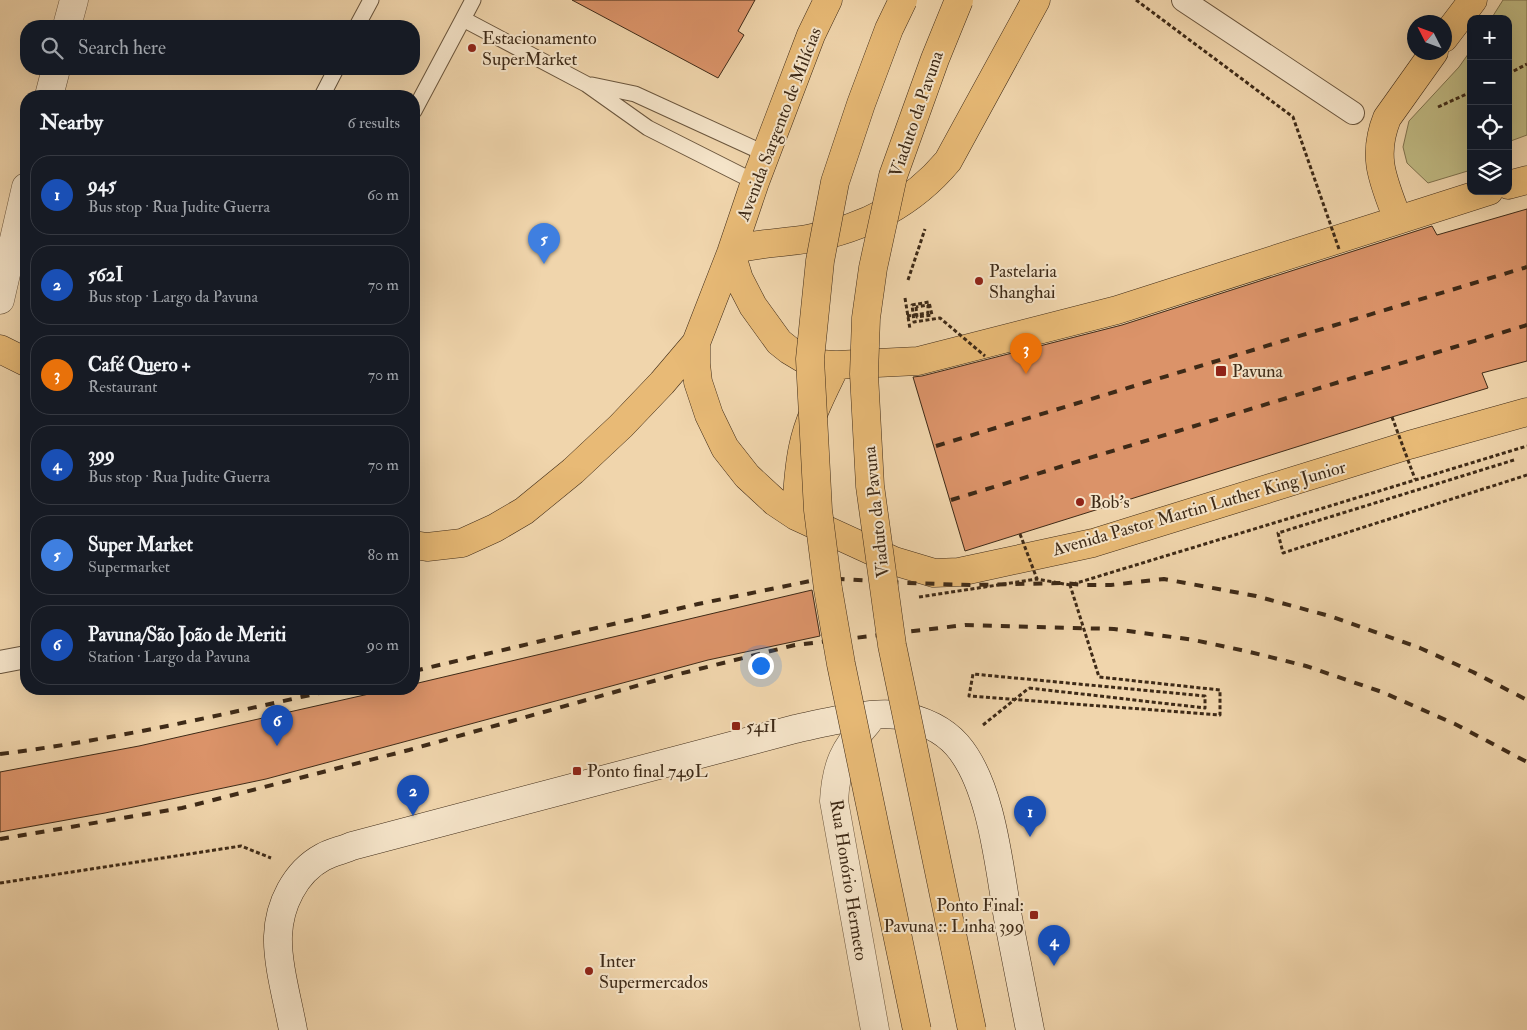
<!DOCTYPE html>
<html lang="en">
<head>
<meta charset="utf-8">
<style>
	body { margin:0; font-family:"IM FELL Double Pica",serif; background:#242831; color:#f1f3f6 }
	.controls { position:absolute; right:15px; top:15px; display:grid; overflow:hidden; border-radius:10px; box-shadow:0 5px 20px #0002 }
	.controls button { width:45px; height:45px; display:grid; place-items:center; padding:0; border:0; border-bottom:1px solid #363941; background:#171b24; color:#f1f3f6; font:25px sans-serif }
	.compass { position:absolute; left:1407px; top:15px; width:45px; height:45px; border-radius:50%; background:#171b24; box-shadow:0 5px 20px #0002; rotate:312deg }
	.you { position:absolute; left:760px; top:665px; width:18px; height:18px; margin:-12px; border:4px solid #fff; border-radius:50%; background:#1a73e8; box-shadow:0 0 0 8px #1a73e833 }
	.badge { display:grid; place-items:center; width:32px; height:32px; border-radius:50%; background:#1a73e8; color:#fff; font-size:16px; font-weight:700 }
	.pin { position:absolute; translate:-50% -41px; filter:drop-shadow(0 1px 2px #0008) }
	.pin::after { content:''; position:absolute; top:26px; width:18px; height:15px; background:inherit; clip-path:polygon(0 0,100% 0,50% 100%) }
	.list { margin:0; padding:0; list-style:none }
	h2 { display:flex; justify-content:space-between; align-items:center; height:65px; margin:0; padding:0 20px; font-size:21px }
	h2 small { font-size:16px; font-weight:400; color:#9ea1a6 }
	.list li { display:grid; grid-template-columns:32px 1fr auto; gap:15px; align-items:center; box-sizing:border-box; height:80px; margin:0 10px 10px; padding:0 10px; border:1px solid #363941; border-radius:20px }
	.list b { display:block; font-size:19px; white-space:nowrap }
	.list p { margin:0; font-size:16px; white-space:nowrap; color:#9ea1a6 }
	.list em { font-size:16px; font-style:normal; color:#9ea1a6 }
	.icon { flex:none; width:28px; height:28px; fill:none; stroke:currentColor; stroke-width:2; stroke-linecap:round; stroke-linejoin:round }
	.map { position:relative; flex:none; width:1527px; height:1030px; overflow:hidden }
	.search { position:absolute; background:#171b24; box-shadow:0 5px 20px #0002; left:20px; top:20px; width:400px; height:55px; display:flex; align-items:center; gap:12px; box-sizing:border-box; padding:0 18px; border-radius:20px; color:#9ea1a6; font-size:19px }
	.panel { position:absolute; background:#171b24; box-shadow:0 5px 20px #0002; left:20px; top:90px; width:400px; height:605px; border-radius:20px }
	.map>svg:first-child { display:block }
	.green { fill:#c0bb84; stroke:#7f724e }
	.building { fill:#db9369; stroke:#3e2a17 }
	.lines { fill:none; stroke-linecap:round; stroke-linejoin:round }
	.service-casing { stroke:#6a553c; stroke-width:17 }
	.pedestrian-casing { stroke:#6a553c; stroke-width:24 }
	.minor-casing { stroke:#6a553c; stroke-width:29 }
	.tertiary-casing { stroke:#6a553c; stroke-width:29 }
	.secondary-casing { stroke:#3e2a17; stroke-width:29 }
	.primary-casing { stroke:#3e2a17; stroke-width:29 }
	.path { stroke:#3e2a17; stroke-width:3; stroke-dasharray:4 2.5; stroke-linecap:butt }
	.service { stroke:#f5e4c9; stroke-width:15 }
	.pedestrian { stroke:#f5e4c9; stroke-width:22 }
	.minor { stroke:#f5e4c9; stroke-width:28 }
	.tertiary { stroke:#f5e4c9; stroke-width:28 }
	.secondary { stroke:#f5e4c9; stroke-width:28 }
	.primary { stroke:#e8ba76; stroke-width:28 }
	.rail { stroke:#3e2a17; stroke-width:4; stroke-dasharray:9 9; stroke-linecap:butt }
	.primary-bridge-casing { stroke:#3e2a17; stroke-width:29; stroke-linecap:butt }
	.path-bridge { stroke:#3e2a17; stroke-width:3; stroke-dasharray:4 2.5; stroke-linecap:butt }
	.primary-bridge { stroke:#e8ba76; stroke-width:28 }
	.poi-dot { fill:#8f2418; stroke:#f5e4c9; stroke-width:2 }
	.labels { text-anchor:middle; stroke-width:4; stroke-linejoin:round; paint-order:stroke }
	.poi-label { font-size:18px; fill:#3e2a17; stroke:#f5e4c9; text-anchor:start }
	.street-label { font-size:18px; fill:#3e2a17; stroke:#f5e4c9 }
</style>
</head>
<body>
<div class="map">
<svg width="1527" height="1030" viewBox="0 0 1527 1030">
	<rect width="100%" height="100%" fill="#f0d5ac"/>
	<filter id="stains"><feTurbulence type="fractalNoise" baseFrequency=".004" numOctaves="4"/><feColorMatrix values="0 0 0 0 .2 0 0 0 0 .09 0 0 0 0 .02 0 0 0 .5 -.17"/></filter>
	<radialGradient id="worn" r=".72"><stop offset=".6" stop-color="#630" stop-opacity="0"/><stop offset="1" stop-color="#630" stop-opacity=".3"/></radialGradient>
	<path class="green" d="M1503 0H1527V135L1508 142V19H1491Z
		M1471 50V170L1428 183 1407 163 1403 147 1409 121 1459 67Z"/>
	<path class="building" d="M572 0H755L738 31 744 35 718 78Z
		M1527 209V361L1482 373 1488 388 1392 417 965 551 913 377 922 376 1122 325 1432 226 1437 235Z
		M812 590 820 636 708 660 266 779 105 813 0 832V772L139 746 391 689H414V684Z"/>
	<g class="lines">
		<g class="service-casing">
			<path id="service" d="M473 0 463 19 586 84 648 128 755 182
				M357 26 371 0
				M592 85 635 94 766 154
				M322 96 336 69
				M414 111 463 19"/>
		</g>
		<g class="pedestrian-casing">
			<path id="pedestrian" d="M1183 0 1353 113
				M0 662 26 657"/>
		</g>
		<g class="minor-casing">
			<path id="minor" d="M868 722C844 749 836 765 834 801L875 1030"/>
		</g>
		<g class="tertiary-casing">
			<path id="tertiary" d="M67 26 74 0
				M49 96 56 69
				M0 300 26 187"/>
		</g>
		<g class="secondary-casing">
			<path id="secondary" d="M293 1030C288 1002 277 964 278 936 279 905 295 872 323 857 332 852 343 850 352 846L795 729C823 723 870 711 897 715 919 719 942 728 957 745 992 785 999 867 1008 918 1015 955 1023 993 1030 1030"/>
		</g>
		<g class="primary-casing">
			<path id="primary" d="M1444 38 1473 0
				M1508 185 1527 180
				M1398 220C1384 182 1371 158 1387 118L1434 52
				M732 250C757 243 782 243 807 239 862 229 912 204 948 161L1036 0
				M731 253 739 279 753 306 779 342 789 350 804 359 820 364 836 365 918 361 1117 310 1489 191
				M696 343V364L698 382 709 415 725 448 747 476 775 502 796 516 894 561 934 573 959 572 1093 543 1409 445 1527 412
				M0 349 26 362
				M796 516C797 493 798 470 803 447 809 418 823 392 836 365
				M414 545 427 547 462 543 495 528 524 511 573 471 621 426 662 383 696 343 731 253 755 182 811 35 828 0"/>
		</g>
		<path class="path" d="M1508 74 1527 64
			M1438 107 1471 92
			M908 280 925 229
			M905 298 910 329
			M907 316 928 313V305L916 307
			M1514 460 1278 533 1283 553 1527 475
			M983 725 1029 688
			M0 883 241 846 271 858"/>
		<use href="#service" class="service"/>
		<use href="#pedestrian" class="pedestrian"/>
		<use href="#minor" class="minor"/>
		<use href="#tertiary" class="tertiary"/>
		<use href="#secondary" class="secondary"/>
		<use href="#primary" class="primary"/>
		<path class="rail" d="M936 446 1527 267
			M951 500 1527 325
			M414 671 698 604 825 578 906 583 972 585 1063 583 1085 585H1111L1164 579 1256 596 1333 617 1420 648 1473 672 1527 700
			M0 754C113 740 225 714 337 689
			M0 839 182 808 409 750 675 675 795 645 965 625 1114 629 1194 640 1250 652 1306 666 1382 692 1455 724 1527 762"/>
		<g class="primary-bridge-casing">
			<path id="primary-bridge" d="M903 0 889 29 861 104 835 182 820 261 810 359 818 510 828 589 841 664 917 1030
				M959 0 935 59 893 176 873 268 866 318 864 374 870 486 892 645 972 1030"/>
		</g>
		<path class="path-bridge" d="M1136 0 1293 117 1339 249
			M916 307 917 317 932 315 929 302 912 305 914 322 940 318 985 356
			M1392 417 1415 479
			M1020 534 1037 579 1070 585 1527 446
			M919 597 1037 579
			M1029 688 1205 708V696L973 674 969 696 1220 715V690L1099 677 1070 585"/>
		<use href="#primary-bridge" class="primary-bridge"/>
	</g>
	<g class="poi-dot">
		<circle cx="472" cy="48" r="5"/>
		<circle cx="979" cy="281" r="5"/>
		<rect x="1215" y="365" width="12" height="12" rx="2.5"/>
		<circle cx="1080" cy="502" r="5"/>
		<rect x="731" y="721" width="10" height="10" rx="2.5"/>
		<rect x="572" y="766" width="10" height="10" rx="2.5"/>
		<rect x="1029" y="910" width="10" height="10" rx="2.5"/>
		<circle cx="589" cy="971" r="5"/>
	</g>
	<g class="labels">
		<g class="poi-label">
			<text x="482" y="44">Estacionamento<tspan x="482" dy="21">SuperMarket</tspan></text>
			<text x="989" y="277">Pastelaria<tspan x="989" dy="21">Shanghai</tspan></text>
			<text x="1232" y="377">Pavuna</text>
			<text x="1090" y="508">Bob's</text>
			<text x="746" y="732">541I</text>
			<text x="587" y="777">Ponto final 749L</text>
			<text x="1024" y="911" text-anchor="end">Ponto Final:<tspan x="1024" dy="21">Pavuna :: Linha 399</tspan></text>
			<text x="599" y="967">Inter<tspan x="599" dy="21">Supermercados</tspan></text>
		</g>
		<g class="street-label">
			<text transform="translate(916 114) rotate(-71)" y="6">Viaduto da Pavuna</text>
			<text transform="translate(779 124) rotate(-69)" y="6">Avenida Sargento de Milícias</text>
			<text transform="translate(1199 508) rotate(-16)" y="6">Avenida Pastor Martin Luther King Junior</text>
			<text transform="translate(876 512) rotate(-96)" y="6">Viaduto da Pavuna</text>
			<text transform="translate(849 880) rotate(81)" y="6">Rua Honório Hermeto</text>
		</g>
	</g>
	<rect width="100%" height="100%" filter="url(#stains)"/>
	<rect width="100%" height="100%" fill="url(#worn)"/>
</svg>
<div class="controls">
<button>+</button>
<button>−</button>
<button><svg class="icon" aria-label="locate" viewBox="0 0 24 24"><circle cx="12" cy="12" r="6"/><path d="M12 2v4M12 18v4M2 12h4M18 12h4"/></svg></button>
<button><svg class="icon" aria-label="layers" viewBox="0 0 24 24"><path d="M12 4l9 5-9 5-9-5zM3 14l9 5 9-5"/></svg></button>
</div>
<svg class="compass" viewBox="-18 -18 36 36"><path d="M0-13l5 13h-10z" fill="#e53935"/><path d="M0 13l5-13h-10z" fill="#9ea1a6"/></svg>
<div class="you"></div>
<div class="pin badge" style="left:1030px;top:837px;background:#1a4fb4">1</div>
<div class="pin badge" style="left:413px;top:816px;background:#1a4fb4">2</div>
<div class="pin badge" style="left:1026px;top:374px;background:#e8710a">3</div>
<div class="pin badge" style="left:1054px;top:966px;background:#1a4fb4">4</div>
<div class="pin badge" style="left:544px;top:264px;background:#3f7fe0">5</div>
<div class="pin badge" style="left:277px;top:746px;background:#1a4fb4">6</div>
<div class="search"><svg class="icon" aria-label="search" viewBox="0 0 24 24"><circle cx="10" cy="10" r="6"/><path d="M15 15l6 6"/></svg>Search here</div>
<section class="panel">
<h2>Nearby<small>6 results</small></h2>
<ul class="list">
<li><span class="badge" style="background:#1a4fb4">1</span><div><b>945</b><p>Bus stop · Rua Judite Guerra</p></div><em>60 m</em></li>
<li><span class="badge" style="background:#1a4fb4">2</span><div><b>562I</b><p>Bus stop · Largo da Pavuna</p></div><em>70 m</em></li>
<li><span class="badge" style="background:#e8710a">3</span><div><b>Café Quero +</b><p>Restaurant</p></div><em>70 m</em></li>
<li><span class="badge" style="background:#1a4fb4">4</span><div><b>399</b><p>Bus stop · Rua Judite Guerra</p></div><em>70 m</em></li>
<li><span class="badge" style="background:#3f7fe0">5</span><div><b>Super Market</b><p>Supermarket</p></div><em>80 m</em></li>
<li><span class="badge" style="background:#1a4fb4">6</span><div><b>Pavuna/São João de Meriti</b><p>Station · Largo da Pavuna</p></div><em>90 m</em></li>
</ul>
</section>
</div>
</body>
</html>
